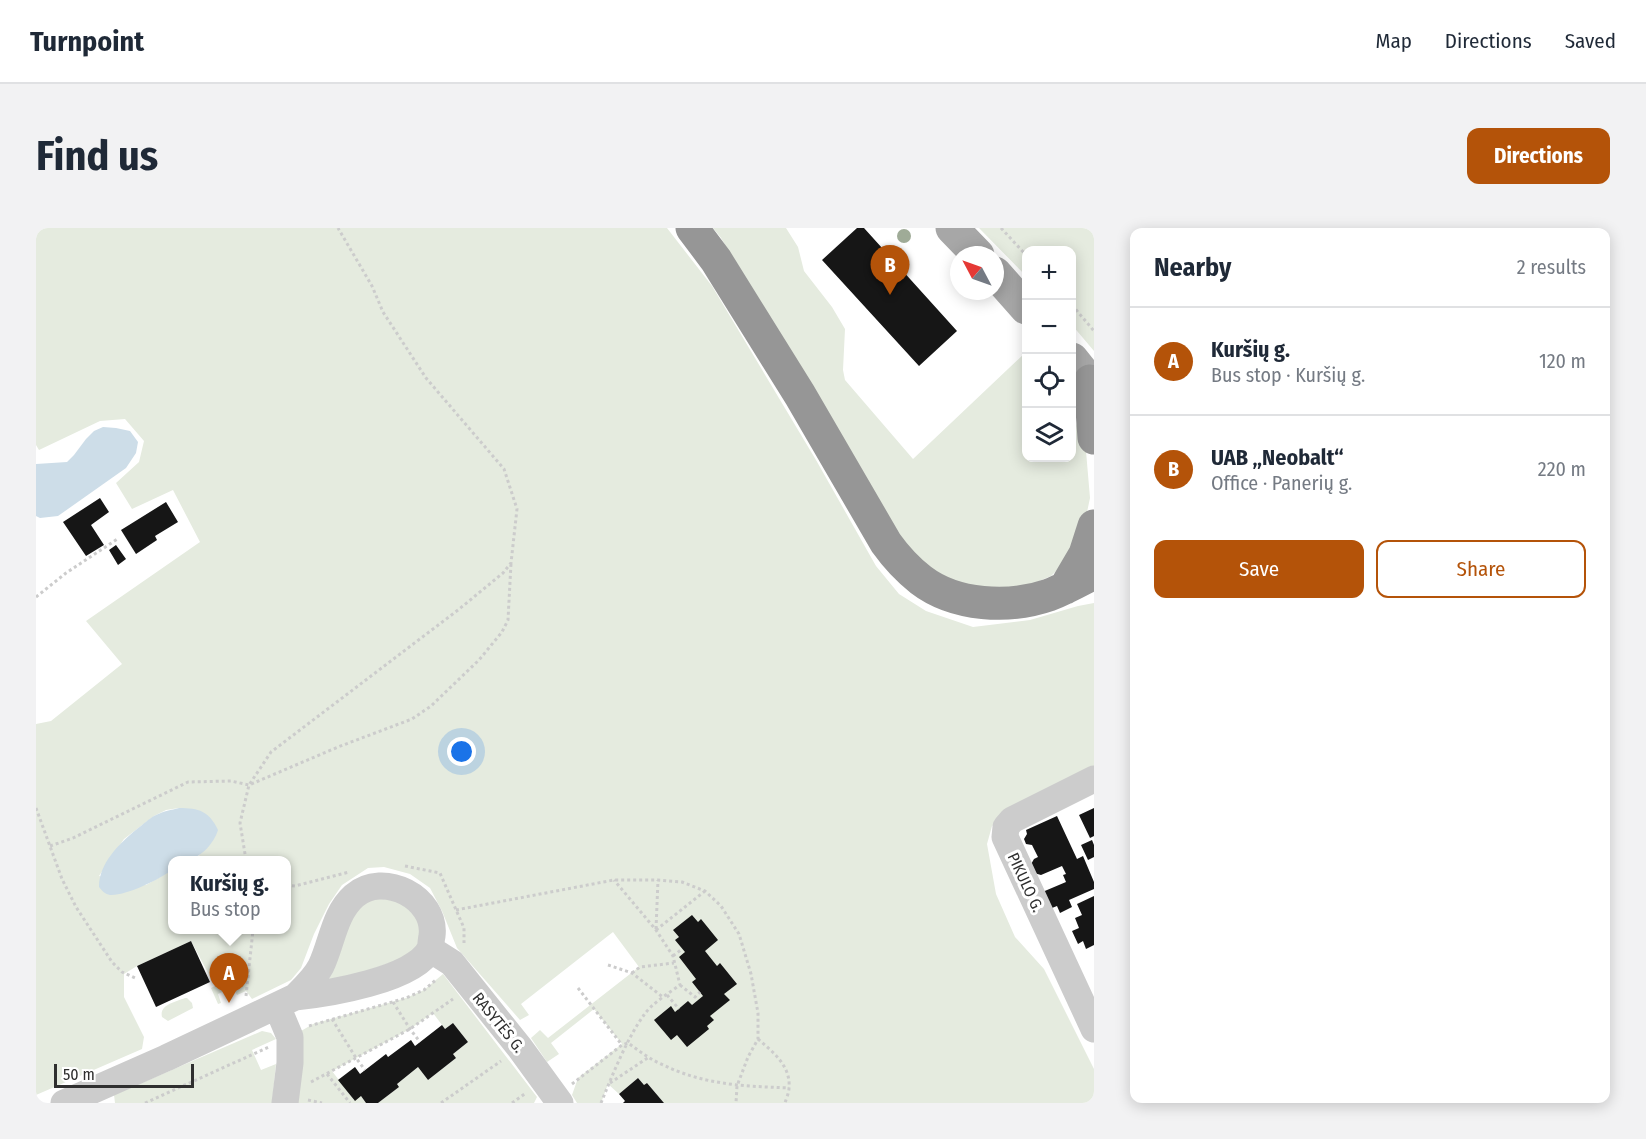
<!DOCTYPE html>
<html lang="en">
<head>
<meta charset="utf-8">
<style>
	body { margin:0; font-family:"Fira Sans Condensed",sans-serif; background:#f2f2f3; color:#1f2937 }
	.controls { position:absolute; right:18px; top:18px; display:grid; overflow:hidden; border-radius:12px; box-shadow:0 3px 15px #0003 }
	.controls button { width:54px; height:54px; display:grid; place-items:center; padding:0; border:0; border-bottom:2px solid #e0e1e3; background:#fff; color:#1f2937; font:30px sans-serif }
	.compass { position:absolute; left:914px; top:18px; width:54px; height:54px; border-radius:50%; background:#fff; box-shadow:0 3px 15px #0003; rotate:311deg }
	.scale { position:absolute; left:18px; bottom:15px; width:140px; box-sizing:border-box; padding-left:6px; border:3px solid #2f2f2f; border-top:0; font-size:16px; line-height:21px; white-space:nowrap; color:#2f2f2f; -webkit-text-stroke:4px #fff; paint-order:stroke }
	.you { position:absolute; left:426px; top:524px; width:21px; height:21px; margin:-15px; border:4px solid #fff; border-radius:50%; background:#1a73e8; box-shadow:0 0 0 9px #1a73e833 }
	.badge { display:grid; place-items:center; width:39px; height:39px; border-radius:50%; background:#b45309; color:#fff; font-size:20px; font-weight:700 }
	.pin { position:absolute; translate:-50% -50px; filter:drop-shadow(0 2px 3px #0008) }
	.pin::after { content:''; position:absolute; top:32px; width:21px; height:18px; background:inherit; clip-path:polygon(0 0,100% 0,50% 100%) }
	.popup { position:absolute; left:132px; top:628px; width:123px; height:78px; box-sizing:border-box; display:grid; place-content:center; border-radius:12px; background:#fff; filter:drop-shadow(0 2px 4px #0005); font-size:20px; white-space:nowrap; color:#747a83 }
	.popup b { font-size:22px; color:#1f2937 }
	.popup::after { content:''; position:absolute; left:50%; top:100%; margin-left:-12px; border:12px solid transparent; border-top-color:#fff }
	.list { margin:0; padding:0; list-style:none }
	h2 { display:flex; justify-content:space-between; align-items:center; height:78px; margin:0; padding:0 24px; font-size:26px }
	h2 small { font-size:20px; font-weight:400; color:#747a83 }
	.list li { display:grid; grid-template-columns:39px 1fr auto; gap:18px; align-items:center; box-sizing:border-box; height:108px; padding:0 24px; border-top:2px solid #e0e1e3 }
	.list b { display:block; font-size:22px; white-space:nowrap }
	.list p { margin:0; font-size:20px; white-space:nowrap; color:#747a83 }
	.list em { font-size:20px; font-style:normal; color:#747a83 }
	.actions { display:flex; gap:12px; padding:18px 24px }
	.actions a { flex:1; padding:14px 0; border:2px solid #b45309; border-radius:12px; text-align:center; font-size:21px; color:#b45309 }
	.actions .main { background:#b45309; color:#fff }
	.icon { flex:none; width:33px; height:33px; fill:none; stroke:currentColor; stroke-width:2; stroke-linecap:round; stroke-linejoin:round }
	.map { position:relative; flex:none; width:1058px; height:875px; overflow:hidden; border-radius:12px }
	header { display:flex; align-items:center; gap:36px; box-sizing:border-box; height:84px; padding:0 30px; background:#fff; border-bottom:2px solid #e0e1e3 }
	header strong { font-size:28px }
	nav { display:flex; gap:33px; margin-inline-start:auto; font-size:21px }
	.intro { display:flex; align-items:center; justify-content:space-between; box-sizing:border-box; height:144px; padding:0 36px }
	h1 { margin:0; font-size:42px }
	.button { padding:15px 27px; border-radius:12px; background:#b45309; color:#fff; font-size:21px; font-weight:700 }
	main { display:flex; gap:36px; padding:0 36px }
	aside { flex:1; background:#fff; border-radius:12px; box-shadow:0 3px 15px #0003 }
	.map>svg:first-child { display:block }
	.green { fill:#e5ebdf; fill-rule:evenodd }
	.water { fill:#cddde8 }
	.building { fill:#161616 }
	.lines { fill:none; stroke-linecap:round; stroke-linejoin:round }
	.path { stroke:#ccc; stroke-width:3; stroke-dasharray:3 3; stroke-linecap:butt }
	.minor { stroke:#ccc; stroke-width:27 }
	.major { stroke:#a7a7a7; stroke-width:33 }
	.highway { stroke:#969696; stroke-width:33 }
	.tree { fill:#9fab97 }
	.labels { text-anchor:middle; stroke-width:6; stroke-linejoin:round; paint-order:stroke }
	.street-label { font-size:16px; fill:#2f2f2f; stroke:#fff }
</style>
</head>
<body>
<header>
<strong>Turnpoint</strong>
<nav><a>Map</a><a>Directions</a><a>Saved</a></nav>
</header>
<div class="intro"><h1>Find us</h1><a class="button">Directions</a></div>
<main>
<div class="map">
<svg width="1058" height="875" viewBox="0 0 1058 875">
	<rect width="100%" height="100%" fill="#fff"/>
	<path class="green" d="M0 0H631L676 58 780 232 840 338 863 366 890 383 937 399 994 392 1042 378 1058 375V542L981 582 956 598 951 616 960 666 979 709 1008 741 1058 841V875H628L611 855 608 857 602 850 583 866 572 856 565 875H541L536 867 542 850 586 816 558 781 515 815 523 826 511 834 495 810 504 802 512 810 603 739 577 704 485 776 493 787 484 792 421 720 406 683 394 660 374 646 348 639 332 640 306 657 293 676 278 706 265 740 255 752 216 771 210 763 201 767 197 759 182 766 185 775 182 776 175 760 179 758 155 713 101 738 88 746V769L108 809 106 821 0 867V496L15 493 86 436 50 393 164 314 137 262 96 281 80 255 103 234 108 213 89 191 64 193 3 222 0 217ZM143 580 164 627 153 632H250V702H136V642L110 657 63 648 88 611 118 588 130 582Z
		M677 0H750L762 19 768 43 796 79 809 101 807 142 809 152 877 231 990 124V230H1036V184L1050 223 1054 270 1047 303 1035 329 1015 348 994 357 964 363 926 360 874 328 685 10Z
		M943 0H1058V123L1036 97V22H990V48Z
		M342 667 361 668 383 693 384 712 379 726 291 757 314 690 323 676Z
		M407 746 501 869 498 875H342L363 859 361 856 382 839 392 852 420 830 417 826 432 814 417 795 409 801 397 785 374 801 296 843 318 872 325 868 330 875H261L265 803 277 796 370 770 388 762Z
		M149 770H151L156 775 157 780 132 793 126 789C123 777 139 774 149 770Z
		M226 803 235 805 240 811 216 822 225 842 240 836 236 875H79L78 867Z"/>
	<path class="water" d="M67 199 80 200 94 203 102 214 100 225 90 240 22 288 4 290 0 288V236L31 234 38 227 50 211 58 203Z
		M143 580C163 580 173 583 182 602 178 615 165 630 151 632 146 633 141 632 136 632V642C124 651 90 668 74 667 69 666 66 663 63 659 63 635 83 616 101 601 107 597 113 590 120 587 128 583 135 582 143 580Z"/>
	<path class="building" d="M821 0H828L921 103 883 138 786 32Z
		M64 270 73 284 55 297 68 317 50 328 27 294Z
		M130 274 142 294 119 308 121 312 100 326 85 302Z
		M80 317 90 331 82 337 73 322Z
		M1058 580V608L1054 610 1043 587Z
		M1021 588 1041 631 1047 628 1058 654V661L1033 672 1036 679 1024 685 1021 678 1011 682 1004 665 1030 654 1027 647 1030 646 1026 638 1005 647 998 645 994 638 998 631 1002 629 996 617 990 616 988 611 991 606 990 602Z
		M1056 612 1058 617V629L1052 632 1045 617Z
		M1058 668V717L1050 721 1047 713 1042 716 1036 703 1043 700 1039 690 1046 687 1041 676Z
		M656 687 662 694 665 691 682 712 669 723 681 738 684 735 701 756 688 766 694 772 674 788 678 792 671 798 673 801 651 819 641 807 635 812 618 792 635 778 639 784 652 773 656 777 667 768 656 754 660 751 643 729 649 724 639 712 643 709 637 702Z
		M155 713 174 754 120 779 101 738Z
		M417 795 432 814 417 826 420 830 392 852 382 839 361 856 363 859 342 875H330L325 868 319 873 302 852 319 839 324 846 350 826 352 829 375 812 379 818 406 797 409 801Z
		M602 850 608 857 611 855 628 875H587L589 873 583 866Z"/>
	<g class="lines">
		<path class="path" d="M965 0 990 27
			M1036 77 1058 103
			M0 369 30 345 83 310
			M0 580 26 651 40 679 76 734 86 744 99 750
			M14 618 37 610 152 554 195 553 213 557 302 519 376 491 395 478 443 432 466 404 472 392 475 335
			M210 632 204 595 213 557 235 524 422 382 467 345 475 335 481 281 468 241 390 150 347 84 336 58 302 0
			M369 638 404 645 428 700V715
			M250 657 259 658 313 644
			M420 682 578 652H622L646 654 669 663 685 678 703 706 715 746 722 785V811L712 829 701 858 700 875
			M620 701 622 652
			M620 702 669 663
			M637 728 646 721
			M572 737 596 745 628 770
			M596 745 604 739 638 735
			M644 757 659 769 664 764
			M542 760 586 817
			M631 767 643 781
			M210 768 217 702
			M357 774 374 801 384 814
			M296 791 320 830 329 842
			M273 798 370 770 388 762 401 751
			M722 811C737 824 755 838 753 860 753 865 750 871 749 875
			M291 846 314 875
			M275 854 374 801 417 771
			M574 855 613 829
			M536 856 586 817 592 815C602 822 612 830 623 835 667 857 705 858 753 860
			M272 872 286 875
			M109 875 233 819
			M405 875 465 833
			M476 875 490 865
			M565 875C576 848 591 810 608 787 615 776 633 765 644 757L637 728 620 702 578 652"/>
		<path class="minor" d="M1058 551 976 592 970 599 969 609 1058 801
			M394 721 416 735 484 820 524 875
			M241 778 254 809V835L249 875
			M28 875 130 830 259 769C269 759 279 750 285 738 296 715 298 686 318 668 347 642 401 670 396 708 395 712 395 718 394 721 379 752 290 766 259 769"/>
		<path class="major" d="M916 0 942 27
			M959 45 990 80
			M1036 131 1058 158"/>
		<path class="highway" d="M656 0 680 32 764 167 850 315C860 329 871 341 885 352 919 378 973 381 1013 367 1028 361 1043 353 1058 345
			M1054 153 1058 210
			M1029 360 1049 326 1058 298"/>
	</g>
	<circle class="tree" cx="868" cy="8" r="7"/>
	<g class="labels">
		<g class="street-label">
			<text transform="translate(990 654) rotate(65)" y="6">PIKULO G.</text>
			<text transform="translate(463 794) rotate(51)" y="6">RASYTĖS G.</text>
		</g>
	</g>
</svg>
<div class="controls">
<button>+</button>
<button>−</button>
<button><svg class="icon" aria-label="locate" viewBox="0 0 24 24"><circle cx="12" cy="12" r="6"/><path d="M12 2v4M12 18v4M2 12h4M18 12h4"/></svg></button>
<button><svg class="icon" aria-label="layers" viewBox="0 0 24 24"><path d="M12 4l9 5-9 5-9-5zM3 14l9 5 9-5"/></svg></button>
</div>
<svg class="compass" viewBox="-18 -18 36 36"><path d="M0-13l5 13h-10z" fill="#e53935"/><path d="M0 13l5-13h-10z" fill="#747a83"/></svg>
<div class="scale">50 m</div>
<div class="you"></div>
<div class="pin badge" style="left:193px;top:775px">A</div>
<div class="popup"><b>Kuršių g.</b>Bus stop</div>
<div class="pin badge" style="left:854px;top:67px">B</div>
</div>
<aside>
<h2>Nearby<small>2 results</small></h2>
<ul class="list">
<li><span class="badge">A</span><div><b>Kuršių g.</b><p>Bus stop · Kuršių g.</p></div><em>120 m</em></li>
<li><span class="badge">B</span><div><b>UAB „Neobalt“</b><p>Office · Panerių g.</p></div><em>220 m</em></li>
</ul>
<div class="actions"><a class="main">Save</a><a>Share</a></div>
</aside>
</main>
</body>
</html>
